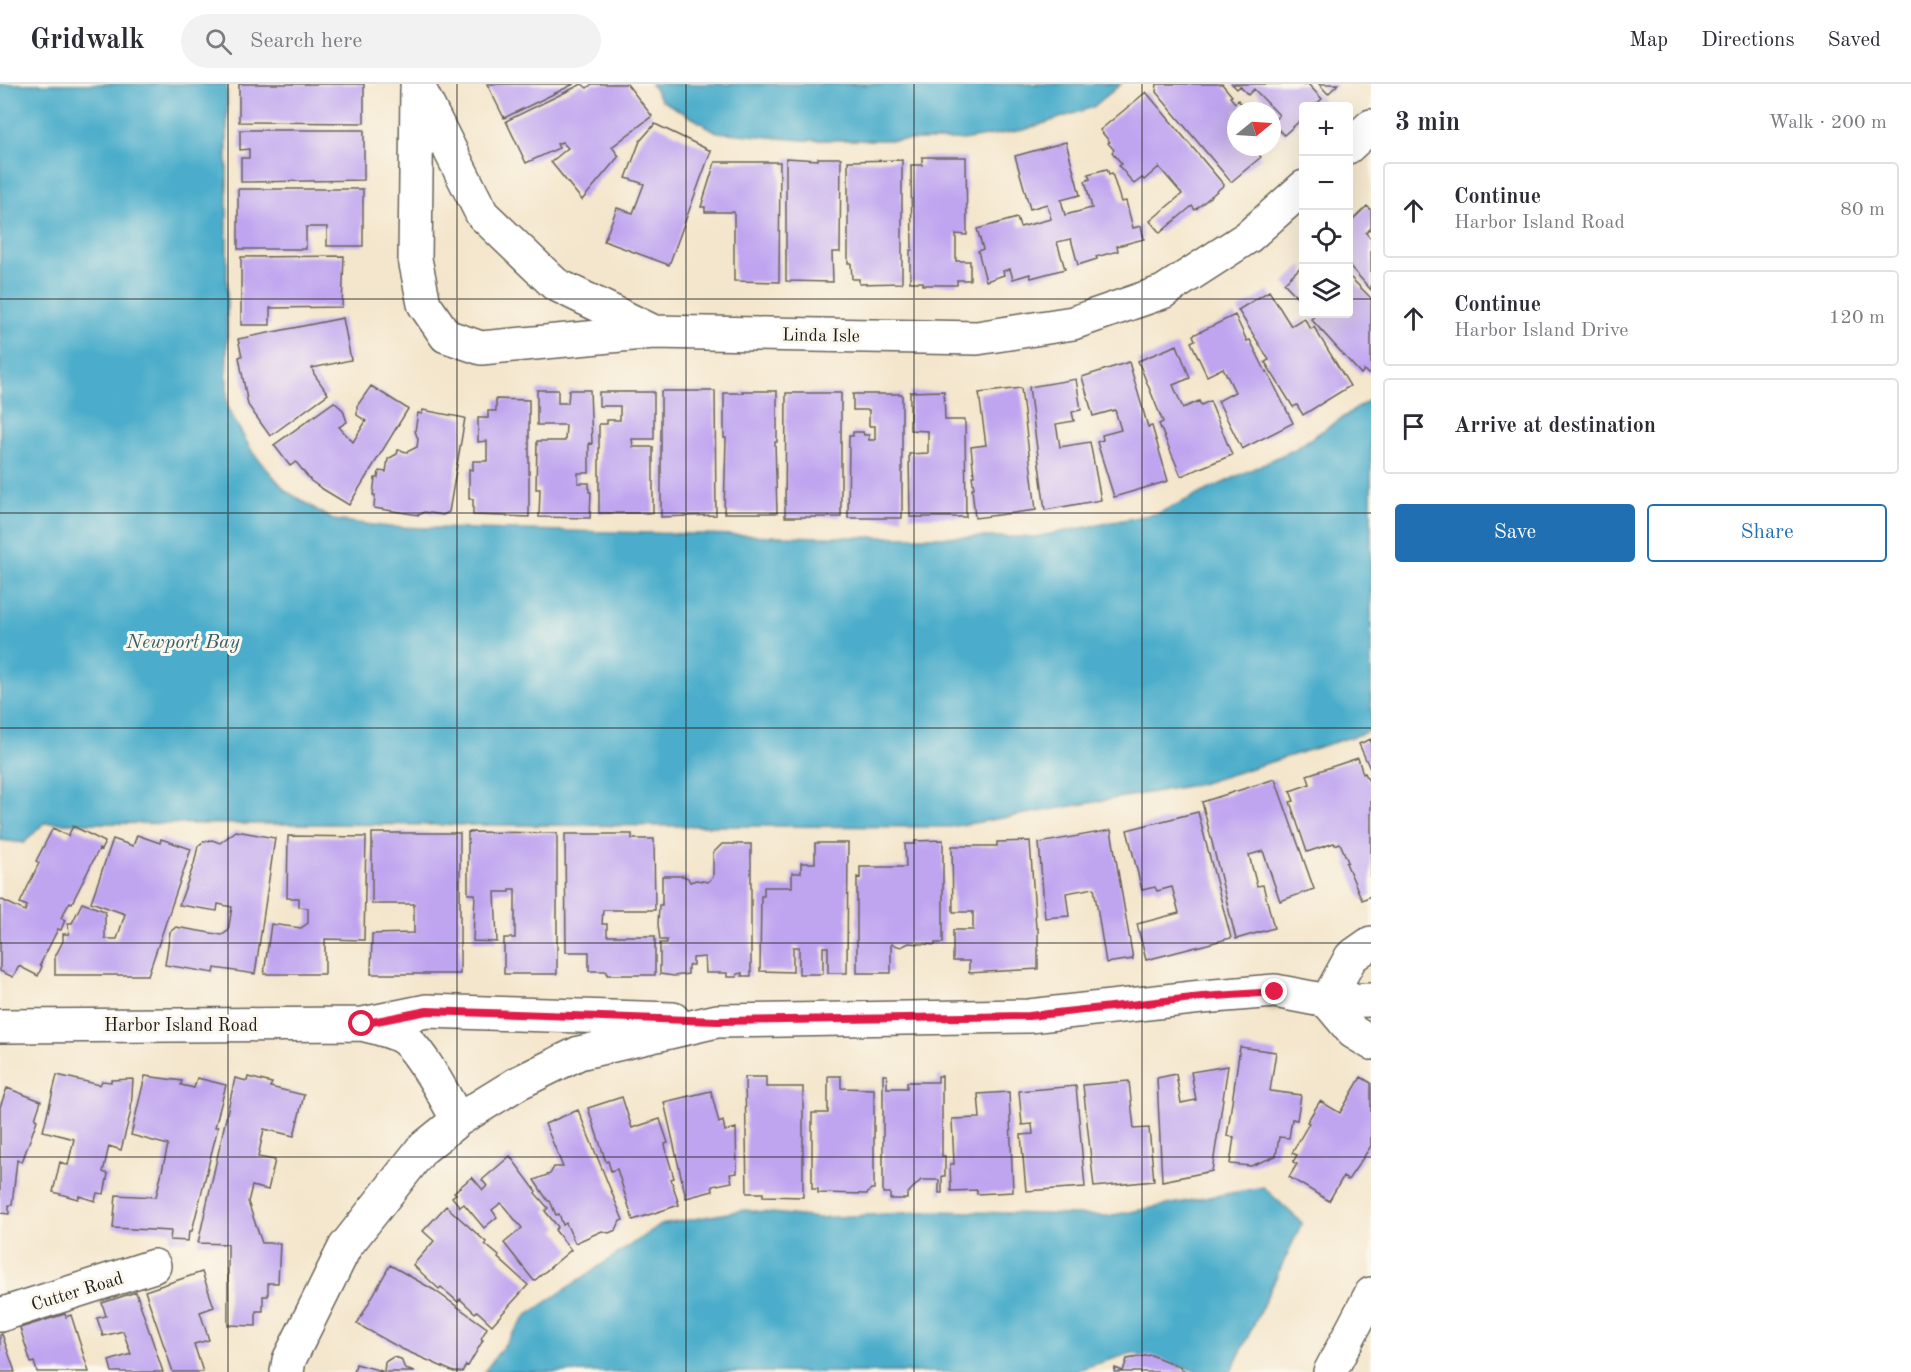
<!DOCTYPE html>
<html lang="en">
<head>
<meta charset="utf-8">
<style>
	body { margin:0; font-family:"Old Standard TT",serif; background:#f2f2f3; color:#2b2b33 }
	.controls { position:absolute; right:18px; top:18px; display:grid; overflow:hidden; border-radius:6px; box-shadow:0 6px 24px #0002 }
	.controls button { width:54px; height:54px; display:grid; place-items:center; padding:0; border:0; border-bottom:2px solid #e1e1e2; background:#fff; color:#2b2b33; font:30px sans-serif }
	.compass { position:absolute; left:1227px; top:18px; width:54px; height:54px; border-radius:50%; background:#fff; box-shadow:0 6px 24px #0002; rotate:72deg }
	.stop { position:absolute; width:18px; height:18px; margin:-14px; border:4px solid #e11d48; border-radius:50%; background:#fff }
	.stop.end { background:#e11d48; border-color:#fff; box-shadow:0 2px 6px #0008 }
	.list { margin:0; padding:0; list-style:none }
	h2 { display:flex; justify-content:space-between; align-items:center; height:78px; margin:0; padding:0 24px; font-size:26px }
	h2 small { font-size:20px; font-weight:400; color:#7c7c81 }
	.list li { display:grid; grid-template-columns:39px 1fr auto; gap:18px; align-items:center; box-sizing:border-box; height:96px; margin:0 12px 12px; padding:0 12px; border:2px solid #e1e1e2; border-radius:6px }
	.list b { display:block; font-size:22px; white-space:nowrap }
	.list p { margin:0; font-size:20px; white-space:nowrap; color:#7c7c81 }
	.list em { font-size:20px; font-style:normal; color:#7c7c81 }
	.actions { display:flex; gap:12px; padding:18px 24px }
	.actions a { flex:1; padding:14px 0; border:2px solid #1f6fb2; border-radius:6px; text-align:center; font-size:21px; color:#1f6fb2 }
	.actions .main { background:#1f6fb2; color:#fff }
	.icon { flex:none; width:33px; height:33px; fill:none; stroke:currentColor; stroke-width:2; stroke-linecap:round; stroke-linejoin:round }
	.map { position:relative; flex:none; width:1371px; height:1288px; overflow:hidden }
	header { display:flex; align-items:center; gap:36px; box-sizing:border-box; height:84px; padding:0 30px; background:#fff; border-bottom:2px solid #e1e1e2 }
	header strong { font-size:28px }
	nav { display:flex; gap:33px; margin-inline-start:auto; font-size:21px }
	.search { width:420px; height:54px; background:#f2f2f3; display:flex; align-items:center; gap:15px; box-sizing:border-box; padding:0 21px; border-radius:33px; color:#7c7c81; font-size:22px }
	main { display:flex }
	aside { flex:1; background:#fff }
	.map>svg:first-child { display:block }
	.water { fill:#4cadcb; stroke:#346474; stroke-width:1.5 }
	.building { fill:#bfa4f0 }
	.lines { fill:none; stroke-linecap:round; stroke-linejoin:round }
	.minor-casing { stroke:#68635a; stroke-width:36 }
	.major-casing { stroke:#68635a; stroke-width:36 }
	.minor { stroke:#fff; stroke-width:33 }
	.major { stroke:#fff; stroke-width:33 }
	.route { stroke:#e11d48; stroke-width:8 }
	.grid { fill:none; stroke:#1c1c1c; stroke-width:1.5; stroke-opacity:0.55 }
	.labels { text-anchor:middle; stroke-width:6; stroke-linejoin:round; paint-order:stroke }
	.street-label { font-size:18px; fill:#1c1c1c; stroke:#fbf7ec }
	.water-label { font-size:20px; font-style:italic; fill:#325d6b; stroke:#fbf7ec }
</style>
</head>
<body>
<header>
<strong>Gridwalk</strong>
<div class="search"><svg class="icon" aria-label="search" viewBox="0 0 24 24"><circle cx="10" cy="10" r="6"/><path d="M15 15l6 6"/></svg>Search here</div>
<nav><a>Map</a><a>Directions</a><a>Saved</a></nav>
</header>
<main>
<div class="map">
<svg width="1371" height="1288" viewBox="0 0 1371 1288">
	<rect width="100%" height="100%" fill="#fbf7ec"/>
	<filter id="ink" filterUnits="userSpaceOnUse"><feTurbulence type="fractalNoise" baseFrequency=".0167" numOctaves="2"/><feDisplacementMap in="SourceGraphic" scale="12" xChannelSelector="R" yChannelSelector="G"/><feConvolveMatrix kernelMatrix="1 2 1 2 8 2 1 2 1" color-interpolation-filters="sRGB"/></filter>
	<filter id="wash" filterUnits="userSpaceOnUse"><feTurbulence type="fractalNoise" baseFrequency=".008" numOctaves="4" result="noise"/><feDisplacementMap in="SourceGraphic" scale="24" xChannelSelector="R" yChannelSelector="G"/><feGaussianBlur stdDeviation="1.35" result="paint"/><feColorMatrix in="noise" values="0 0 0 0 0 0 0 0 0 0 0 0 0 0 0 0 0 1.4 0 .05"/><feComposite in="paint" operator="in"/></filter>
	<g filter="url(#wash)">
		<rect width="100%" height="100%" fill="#f4e6cc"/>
		<path class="water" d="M0 0H227V323L253 369 286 407 333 436 389 443 824 453H1035L1159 429 1295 365 1371 315V647L1200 700 950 743 44 739 24 759 0 756Z
			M651 0H1121L1093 23 1024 46 962 56H802L717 48 661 16Z
			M1263 1103 1302 1139 1231 1288H1200L1132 1269 1077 1286 1076 1288H484L526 1232 660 1141 745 1126 818 1134 937 1127 1108 1132Z"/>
		<g id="blocks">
			<path class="building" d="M239 0H364V39L239 38Z
				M487 0H574L504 34Z
				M582 0 587 4 592 0H627L652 32 612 63 619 72 582 116 551 78 568 64 562 58 557 60 559 64 526 79 506 37Z
				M1157 0H1222L1232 12 1230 13 1235 19 1238 16 1247 27H1236V63H1252L1261 73 1231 98 1156 8Z
				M1232 0H1308L1322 15 1314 22H1304V33L1284 51 1272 39 1279 31 1254 5 1248 11 1240 2 1237 5Z
				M1319 0H1338L1328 10Z
				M1146 8 1224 101 1195 126 1192 122 1160 149 1150 137 1182 110 1159 83 1144 96 1142 94 1134 100 1119 82 1122 80 1112 68 1114 66 1108 59 1110 58 1100 46Z
				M655 40 711 67 669 181 604 157 617 124 633 129 644 100 626 94 640 57Z
				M240 46H364V96L241 98V74H249V65L240 66Z
				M1066 58 1080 111 1061 116 1065 131 1092 124 1085 97 1090 95 1088 90 1107 85 1109 90 1112 89 1121 118 1126 117 1133 144 1141 142 1144 155 1117 162 1118 167 1096 173 1097 175 1078 181 1071 155 1057 158 1065 185 1031 194 1030 190 1013 195 1010 185 1003 187 1004 191 986 197 978 167 983 165 977 145 1017 134 1020 143 1051 135 1047 120 1030 125 1015 72Z
				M922 73H966L967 151 956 150V177H970V196H957V201H923V198H910V166H912L911 81H922Z
				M786 74 818 76V74H841L840 168H832L833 198 786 197Z
				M902 76V199L859 200V195H852L851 179H848V77Z
				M715 78H780L779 198 734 197V128H705V123H701Z
				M238 105H363V162H327V143H306V165H238Z
				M1367 122 1371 126V144L1366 149 1371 155V206L1348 180V140Z
				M344 172 342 223 270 224V241H241V173Z
				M1304 180V220L1284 199Z
				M1348 191 1371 214V288L1368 290 1364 286 1361 290 1311 235 1317 230H1348Z
				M1269 207 1291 242 1304 234 1311 245 1314 243 1350 302 1303 331 1297 321 1293 323 1265 278 1269 276 1238 226Z
				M1235 231 1247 257 1250 256 1266 288 1267 287 1293 339 1242 365 1218 317 1235 308 1223 284 1207 292 1191 258 1195 256 1193 251Z
				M343 234 351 276 312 284 314 290 328 310 270 352 248 321 239 273 242 272 238 255Z
				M1177 261 1190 294 1173 301 1183 324 1199 317 1201 321 1210 317 1232 371 1181 392 1159 340 1163 338 1138 277Z
				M1129 278 1148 343 1152 342 1168 397 1114 413 1097 358 1103 356 1102 351 1121 346 1115 326 1093 332 1082 293Z
				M1076 295 1081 326 1072 328 1074 337 1056 340 1060 363 1090 358 1101 416 1045 426 1029 303Z
				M371 302 408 325 349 421 321 404 311 397 296 378 290 382 274 361 334 318 343 326 347 338 339 343 353 358 366 337 357 331V322Z
				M1021 304 1036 426 975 434 972 404H974L972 392H974L971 363 986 361 979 309Z
				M537 306H558V319H568L569 306H590L592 360 589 359V389H578V399H589V408H591L590 434 539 433 540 405H536L537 357H565L566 341H537Z
				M661 307H715L716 431 661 433Z
				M742 307H777V358H775L777 429H724L726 354H724V309H743Z
				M944 307 945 336H965L966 433H910L909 370 928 369V347L910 346V308Z
				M599 308H654V355H632L633 363H653V429H599V340H607V336H620V322H599Z
				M786 309H841V433H785Z
				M853 310H902V434H848L849 352H853V348H863L864 351H869V356H875V342H869V326H853Z
				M496 315 529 316V433L473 431V415H469V385L473 386V377H487V357L478 358V334H488V327H496Z
				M423 326 465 334 449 428 443 431 424 428 419 431 374 424 375 411H373L375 394H378L379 387 386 388 388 375 397 370 398 366 407 368 417 363 418 355 415 347 418 329 422 330Z
				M1371 655V687L1359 660Z
				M1358 674 1363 690 1365 689 1371 702V812L1362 816 1346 779 1348 778 1340 759 1335 761 1334 759 1307 768 1290 718 1294 717 1290 707 1310 700 1307 691Z
				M1275 695 1314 805 1280 817 1263 767 1249 771 1257 802 1263 801 1274 844 1236 855 1202 718Z
				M1198 728 1231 854 1146 876 1137 840 1179 829 1172 803 1157 807 1155 803 1142 806 1127 746Z
				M73 742 105 758 101 766 99 765 72 819 70 818 61 834 65 836 61 846 58 845 40 881 42 882 38 892 19 882 13 893 0 887V815L25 827 27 822 20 819 39 779 36 777 53 744 68 752Z
				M1111 746 1133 875 1106 879 1094 804 1066 809 1069 832 1045 834 1039 759Z
				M236 747 275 754 255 890 215 884 214 889 165 881 170 848 176 843 222 851 228 847 232 823 218 820 217 827 179 821 194 780 198 762 203 758 212 756 220 759Z
				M468 748 557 749V890H504V854H515V805H510V808H495L497 858 473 857 475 810H468Z
				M372 749H460V890H371L372 850 414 849V820H372Z
				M565 750H632V755H654L655 826H603L602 840H607V852H655V891H607V887H589V868H566Z
				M137 751 160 759 161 755 191 765 148 891H55V873L63 857V850H69L68 839H72L82 819 105 827V855H117L125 830 91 818 113 755 133 762Z
				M288 752 366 753 364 856 325 855V890H264L271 840 301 844 308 839V824L299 823V814H287Z
				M943 756V859H935V861L909 859 901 863 891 860V889H857V793L860 794V783H906L905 760H915V757Z
				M1030 757 1036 844H1038V885L969 889V877H953V846H973V828H953L952 762H997V758Z
				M815 759H848L847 889H828V863H823V890H799V863H793V888L760 887 761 812H764V803H792V789H801V779H815Z
				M722 760H751V892H742V889L737 890V893H727V889H706L705 873 693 874V881H688V890L674 892 660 890V859H667V856H660L658 840 659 821H662V792H683L688 794 690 798 696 796 708 798 713 793V769Z
				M1240 963 1276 968 1270 1007 1301 1011 1297 1036 1292 1035 1289 1054 1279 1053 1276 1072 1251 1082 1230 1080 1234 1053 1227 1052Z
				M1228 982 1212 1087 1162 1097 1157 994 1176 990 1181 1019 1196 1016 1191 988Z
				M57 991 100 1001 102 997 111 998V996L133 995 131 1027 121 1066 109 1062 103 1088 108 1090 104 1110 97 1109 95 1117 79 1112 78 1115 53 1108 60 1078 68 1081 74 1055 43 1047Z
				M883 991H887V1004H907V998H938V992H942V1072H945V1092H942V1109H939V1096H921L907 1110V1115H890V1109H883Z
				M145 992 182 997 181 1001 194 1004 197 994 226 1001 215 1043H218L192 1147H189L188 1157 170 1156 171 1147 113 1144 116 1111 156 1113 168 1061 131 1051Z
				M828 992H841V1004L874 1005V1105H871L867 1110 818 1109V1105H812V1029H828Z
				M248 993 272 999 270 1003 304 1011 294 1052 264 1045 258 1073 275 1076 268 1106 252 1102 248 1118 262 1159H280L278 1199H268V1212H263V1227H256V1242L228 1241V1160L198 1159 235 994 247 997Z
				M745 993H766V1003H803V1113L763 1112V1109H747Z
				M1361 993 1371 999V1062L1348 1096 1343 1093 1329 1117 1289 1093 1297 1080 1293 1078 1297 1071 1292 1069 1309 1039 1307 1038 1320 1017 1340 1029Z
				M1129 997 1134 1045 1149 1044 1154 1097 1094 1103 1083 1001Z
				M1076 1002 1085 1103 1026 1107 1021 1051 1033 1050 1032 1040 1022 1041 1019 1007Z
				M7 1004 41 1017 35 1035 37 1036 22 1078 17 1076 12 1121H9V1130L0 1129V1023Z
				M711 1007 719 1039 723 1037 725 1047 736 1044 737 1089 730 1090 732 1098 712 1102 713 1107 686 1114 664 1018Z
				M1009 1008 1013 1108 977 1110V1106L951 1107 950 1080H954L952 1035 980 1034 978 1010Z
				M622 1013 632 1044 660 1035 668 1059 665 1060 667 1070 674 1094 671 1095 679 1121 633 1136 617 1085 611 1087 608 1077 606 1078 588 1024Z
				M578 1026 623 1136 620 1137 616 1146 609 1149 602 1147 575 1159 566 1139 563 1141 559 1130 556 1131 550 1117H548L534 1096 550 1090 554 1083H563L545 1040Z
				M510 1072 536 1107 535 1109 548 1124 545 1127 558 1143 555 1146 571 1166 534 1197 504 1159 522 1144 501 1119 492 1126 497 1133 484 1144 464 1120 460 1123 452 1113 456 1110 454 1108 472 1093 483 1106 487 1102 482 1096Z
				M446 1122 486 1158 485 1160 499 1172 498 1174 528 1201 492 1241 477 1227 475 1229 460 1215 458 1218 441 1203 439 1205 413 1181 434 1157 423 1147Z
				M390 1181 434 1206 487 1244 481 1255 483 1256 468 1282 466 1281 462 1288H454L402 1265 357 1240Z
				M202 1188 214 1223 200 1228 209 1256 194 1260 203 1288H173L145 1207Z
				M136 1208 163 1288H112L109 1277 131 1270 123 1247 103 1252 97 1234 106 1232 102 1219Z
				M65 1230 66 1233 71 1231 89 1288H37L34 1278 31 1279 20 1244Z
				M2 1250 15 1288H0V1251Z
				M1151 1271 1181 1283V1285L1187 1288H1114L1115 1284 1123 1287 1127 1275Z
				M393 1273 401 1275 405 1285 415 1288H384L385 1278Z
				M356 1280 382 1287V1288H354Z"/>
		</g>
	</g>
	<g filter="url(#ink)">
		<use href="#blocks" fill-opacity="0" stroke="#68635a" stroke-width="1.5"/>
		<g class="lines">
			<g class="minor-casing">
				<path id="minor" d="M417 0 482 130 555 200 654 248 977 254 1073 239 1163 208 1248 153 1304 103
					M417 6 415 175 424 220 446 252 481 264 653 248
					M1348 63 1371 42
					M1327 917 1351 873 1371 859
					M1327 917 1353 948 1371 959
					M363 940 427 927 673 935
					M0 942 362 940C376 944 395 947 406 956 424 972 446 1015 458 1036
					M0 1231 154 1182
					M287 1288 289 1276 345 1163 422 1065 458 1036 518 999 579 969 717 937 1029 932 1202 913 1275 907 1327 917 1371 916"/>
			</g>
			<g class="major-casing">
				<path id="major" d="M1330 1288 1371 1210"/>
			</g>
			<use href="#minor" class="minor"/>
			<use href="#major" class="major"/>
		</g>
	</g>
	<g class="lines" filter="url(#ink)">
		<path class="route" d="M362 940 427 927 717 937 1029 932 1202 913 1275 908"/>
	</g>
	<path class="grid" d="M228 0V1288M457 0V1288M686 0V1288M914 0V1288M1142 0V1288M0 215H1304M1348 215H1371M0 429H1371M0 644H1371M0 859H1371M0 1073H1371"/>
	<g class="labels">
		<g class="street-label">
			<text transform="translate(821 251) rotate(1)" y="6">Linda Isle</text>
			<text x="181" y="947">Harbor Island Road</text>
			<text transform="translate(77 1207) rotate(-17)" y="6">Cutter Road</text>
		</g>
		<g class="water-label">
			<text x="183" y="564">Newport Bay</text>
		</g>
	</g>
</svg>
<div class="controls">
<button>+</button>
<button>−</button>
<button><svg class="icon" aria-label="locate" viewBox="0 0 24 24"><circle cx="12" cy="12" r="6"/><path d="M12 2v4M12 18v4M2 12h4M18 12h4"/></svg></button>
<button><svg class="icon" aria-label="layers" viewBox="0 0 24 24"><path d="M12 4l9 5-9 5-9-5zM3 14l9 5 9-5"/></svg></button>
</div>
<svg class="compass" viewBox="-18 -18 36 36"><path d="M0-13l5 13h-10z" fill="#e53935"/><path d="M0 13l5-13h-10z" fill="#7c7c81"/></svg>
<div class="stop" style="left:362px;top:940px"></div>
<div class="stop end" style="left:1275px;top:908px"></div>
</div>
<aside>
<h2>3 min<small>Walk · 200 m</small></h2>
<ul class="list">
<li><svg class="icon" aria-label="ahead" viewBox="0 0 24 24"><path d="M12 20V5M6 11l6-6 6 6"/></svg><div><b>Continue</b><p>Harbor Island Road</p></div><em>80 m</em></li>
<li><svg class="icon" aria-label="ahead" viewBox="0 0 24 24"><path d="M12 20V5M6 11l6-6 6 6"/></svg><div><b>Continue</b><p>Harbor Island Drive</p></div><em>120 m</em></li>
<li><svg class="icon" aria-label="arrive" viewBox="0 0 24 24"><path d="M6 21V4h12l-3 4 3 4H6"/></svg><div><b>Arrive at destination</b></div></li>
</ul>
<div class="actions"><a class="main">Save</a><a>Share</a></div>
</aside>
</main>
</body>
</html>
